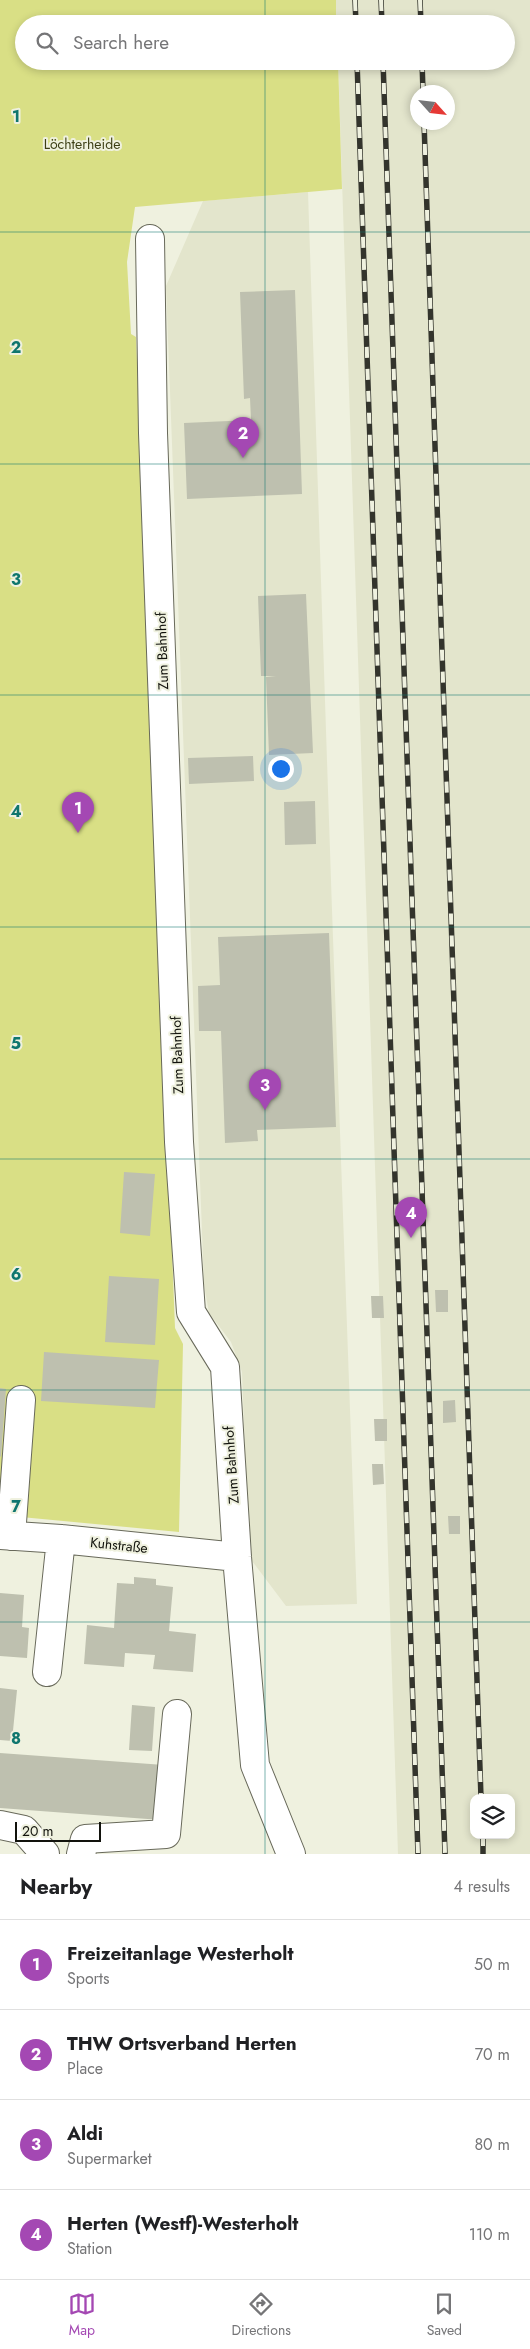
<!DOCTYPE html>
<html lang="en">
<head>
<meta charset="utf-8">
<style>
	body { margin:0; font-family:Jost,sans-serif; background:#f2f2f2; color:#202124 }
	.controls { position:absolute; right:15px; bottom:15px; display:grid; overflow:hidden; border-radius:10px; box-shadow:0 2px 8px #0003 }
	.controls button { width:45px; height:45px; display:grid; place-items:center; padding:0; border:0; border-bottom:1px solid #e0e0e0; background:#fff; color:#202124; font:25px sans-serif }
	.compass { position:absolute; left:410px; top:85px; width:45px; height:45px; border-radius:50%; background:#fff; box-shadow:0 2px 8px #0003; rotate:117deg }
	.scale { position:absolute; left:15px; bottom:12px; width:86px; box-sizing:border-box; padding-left:5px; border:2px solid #12130d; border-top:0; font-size:14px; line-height:18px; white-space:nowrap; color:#12130d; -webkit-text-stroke:4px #eff1df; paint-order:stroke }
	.you { position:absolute; left:280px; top:768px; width:18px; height:18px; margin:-12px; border:4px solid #fff; border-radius:50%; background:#1a73e8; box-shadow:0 0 0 8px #1a73e833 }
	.badge { display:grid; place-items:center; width:32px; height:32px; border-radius:50%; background:#a448b3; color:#fff; font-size:16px; font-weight:700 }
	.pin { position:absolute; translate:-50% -41px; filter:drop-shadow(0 1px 2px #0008) }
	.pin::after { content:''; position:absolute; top:26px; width:18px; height:15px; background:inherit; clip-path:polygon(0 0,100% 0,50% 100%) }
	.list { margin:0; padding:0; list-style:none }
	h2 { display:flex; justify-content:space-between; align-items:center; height:65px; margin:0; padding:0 20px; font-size:21px }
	h2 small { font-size:16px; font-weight:400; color:#757577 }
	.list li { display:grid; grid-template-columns:32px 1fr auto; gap:15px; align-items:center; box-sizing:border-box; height:90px; padding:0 20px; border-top:1px solid #e0e0e0 }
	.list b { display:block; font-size:19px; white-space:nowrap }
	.list p { margin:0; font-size:16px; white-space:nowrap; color:#757577 }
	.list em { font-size:16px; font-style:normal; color:#757577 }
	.icon { flex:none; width:28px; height:28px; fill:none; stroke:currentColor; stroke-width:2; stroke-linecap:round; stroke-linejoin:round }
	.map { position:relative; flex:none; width:530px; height:1854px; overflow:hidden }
	.search { position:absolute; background:#fff; box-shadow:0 2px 8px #0003; left:15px; right:15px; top:15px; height:55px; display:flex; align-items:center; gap:12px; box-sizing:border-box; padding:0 18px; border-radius:28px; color:#757577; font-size:19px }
	.sheet { height:425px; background:#fff }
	nav { display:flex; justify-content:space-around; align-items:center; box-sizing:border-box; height:70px; border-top:1px solid #e0e0e0; background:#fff; font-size:14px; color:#757577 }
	nav a { display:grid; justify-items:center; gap:2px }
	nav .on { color:#a448b3 }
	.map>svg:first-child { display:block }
	.built { fill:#e3e5cc; fill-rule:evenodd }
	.green { fill:#d9df85 }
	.building { fill:#bec0af }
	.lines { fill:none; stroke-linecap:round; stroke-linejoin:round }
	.minor-casing { stroke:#68695a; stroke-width:30 }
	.minor { stroke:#fff; stroke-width:28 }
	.rail-casing { stroke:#33342c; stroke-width:5.5 }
	.rail { stroke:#eff1df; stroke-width:4; stroke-dasharray:11; stroke-linecap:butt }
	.grid { fill:none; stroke:#0f766e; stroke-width:1; stroke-opacity:0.55 }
	.labels { text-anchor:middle; stroke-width:4; stroke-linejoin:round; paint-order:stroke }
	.park-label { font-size:14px; fill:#3c3e14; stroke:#eff1df }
	.street-label { font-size:14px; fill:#12130d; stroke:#eff1df }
	.grid-label { font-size:16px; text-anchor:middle; font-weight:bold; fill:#0f766e; stroke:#eff1df; stroke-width:4; stroke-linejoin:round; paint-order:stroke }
</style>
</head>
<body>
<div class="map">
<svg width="530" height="1854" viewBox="0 0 530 1854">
	<rect width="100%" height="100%" fill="#eff1df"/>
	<path class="built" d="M336 0H530V1854H398L338 61H506V24H336ZM418 92H448V122H418ZM474 1798H511V1835H474Z
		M308 192 332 910 357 1604 286 1606 249 1557 242 1372 231 1342 209 1313 204 1285 166 286 203 201Z"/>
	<path class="green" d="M0 0H336V24H24V61H338L342 189 135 207 127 262 131 334 136 337 175 1328 183 1344 179 1532 0 1515Z"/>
	<path class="building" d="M295 290 302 494 187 499 184 423 251 420 250 398 244 399 240 292Z
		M306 594 313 753 269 755 266 677 276 676H261L258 596Z
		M253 756 254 781 189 784 188 758Z
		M315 801 316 844 285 845 284 802Z
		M329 933 336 1127 257 1130 258 1141 225 1143 221 1031H199L198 986 220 985 218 937Z
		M124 1172 155 1174 150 1236 120 1233Z
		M109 1276 159 1279 155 1345 105 1342Z
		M435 1290H448V1312H436Z
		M371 1296H383L384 1318H372Z
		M44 1352 159 1360 155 1408 41 1401Z
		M0 1388 6 1389 1 1457 0 1456Z
		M455 1400 456 1422 443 1423V1401Z
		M374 1419H387V1441H375Z
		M372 1464H383L384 1484 373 1485Z
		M448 1516H460V1534H449Z
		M134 1577 156 1579V1585L173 1587 169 1631 196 1634 193 1672 153 1669 155 1655 125 1653 124 1667 84 1664 87 1625 114 1628 117 1583 134 1584Z
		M0 1593 24 1595 22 1627 29 1628 27 1658 0 1656Z
		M0 1688 17 1690 12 1741 0 1740Z
		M132 1705 155 1707 152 1751 129 1750Z
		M0 1753 164 1765 161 1820 0 1808Z"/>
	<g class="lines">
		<g class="minor-casing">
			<path id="minor" d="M150 239 153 433 179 1142 191 1312 225 1367 237 1557 255 1765 291 1854
				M0 1535 61 1539 237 1557
				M11 1536 21 1400
				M47 1672 61 1539
				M0 1825 24 1830 45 1854
				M81 1854 85 1839 166 1834 177 1714"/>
		</g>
		<use href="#minor" class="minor"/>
		<g class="rail-casing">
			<path id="rail" d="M355 0 356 24
				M381 0 382 24
				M420 0 421 24
				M357 61 418 1854
				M383 61 445 1854
				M422 61 423 92
				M424 122 481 1798
				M483 1835V1854"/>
		</g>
		<use href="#rail" class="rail"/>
	</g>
	<path class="grid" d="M265 0V24M265 61V1854M0 232H530M0 464H530M0 695H530M0 927H530M0 1159H530M0 1390H530M0 1622H530"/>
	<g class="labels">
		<g class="park-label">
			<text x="82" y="149">Löchterheide</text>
		</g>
		<g class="street-label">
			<text transform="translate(162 651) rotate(-92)" y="5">Zum Bahnhof</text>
			<text transform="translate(177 1055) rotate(-92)" y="5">Zum Bahnhof</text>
			<text transform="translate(231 1465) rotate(-94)" y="5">Zum Bahnhof</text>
			<text transform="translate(119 1545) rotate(6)" y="5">Kuhstraße</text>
		</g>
	</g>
	<g class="grid-label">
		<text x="16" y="122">1</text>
		<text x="16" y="353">2</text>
		<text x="16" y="585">3</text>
		<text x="16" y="817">4</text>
		<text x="16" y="1049">5</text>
		<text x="16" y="1280">6</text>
		<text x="16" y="1512">7</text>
		<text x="16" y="1744">8</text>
	</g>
</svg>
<div class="controls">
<button><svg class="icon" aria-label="layers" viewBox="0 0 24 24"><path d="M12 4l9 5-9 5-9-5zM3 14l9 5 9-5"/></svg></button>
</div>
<svg class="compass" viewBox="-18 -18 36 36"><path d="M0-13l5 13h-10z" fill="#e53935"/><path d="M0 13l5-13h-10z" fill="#757577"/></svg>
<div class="scale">20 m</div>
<div class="you"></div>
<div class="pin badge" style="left:78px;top:833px">1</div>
<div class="pin badge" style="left:243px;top:458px">2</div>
<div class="pin badge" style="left:265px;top:1110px">3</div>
<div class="pin badge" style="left:411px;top:1238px">4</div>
<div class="search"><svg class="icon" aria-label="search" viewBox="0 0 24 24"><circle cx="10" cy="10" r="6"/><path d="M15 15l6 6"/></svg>Search here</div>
</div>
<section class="sheet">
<h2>Nearby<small>4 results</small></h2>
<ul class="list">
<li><span class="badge">1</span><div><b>Freizeitanlage Westerholt</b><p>Sports</p></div><em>50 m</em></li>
<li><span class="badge">2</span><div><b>THW Ortsverband Herten</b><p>Place</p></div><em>70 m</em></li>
<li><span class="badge">3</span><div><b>Aldi</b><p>Supermarket</p></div><em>80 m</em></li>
<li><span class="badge">4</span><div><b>Herten (Westf)-Westerholt</b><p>Station</p></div><em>110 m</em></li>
</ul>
</section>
<nav>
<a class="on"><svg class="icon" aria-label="map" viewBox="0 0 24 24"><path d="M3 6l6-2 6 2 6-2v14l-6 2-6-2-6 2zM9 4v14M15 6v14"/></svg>Map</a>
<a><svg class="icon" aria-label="directions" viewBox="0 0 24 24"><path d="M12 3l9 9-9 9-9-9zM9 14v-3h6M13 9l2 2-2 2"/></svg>Directions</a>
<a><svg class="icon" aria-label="saved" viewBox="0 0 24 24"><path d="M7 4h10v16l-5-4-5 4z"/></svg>Saved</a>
</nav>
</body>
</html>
